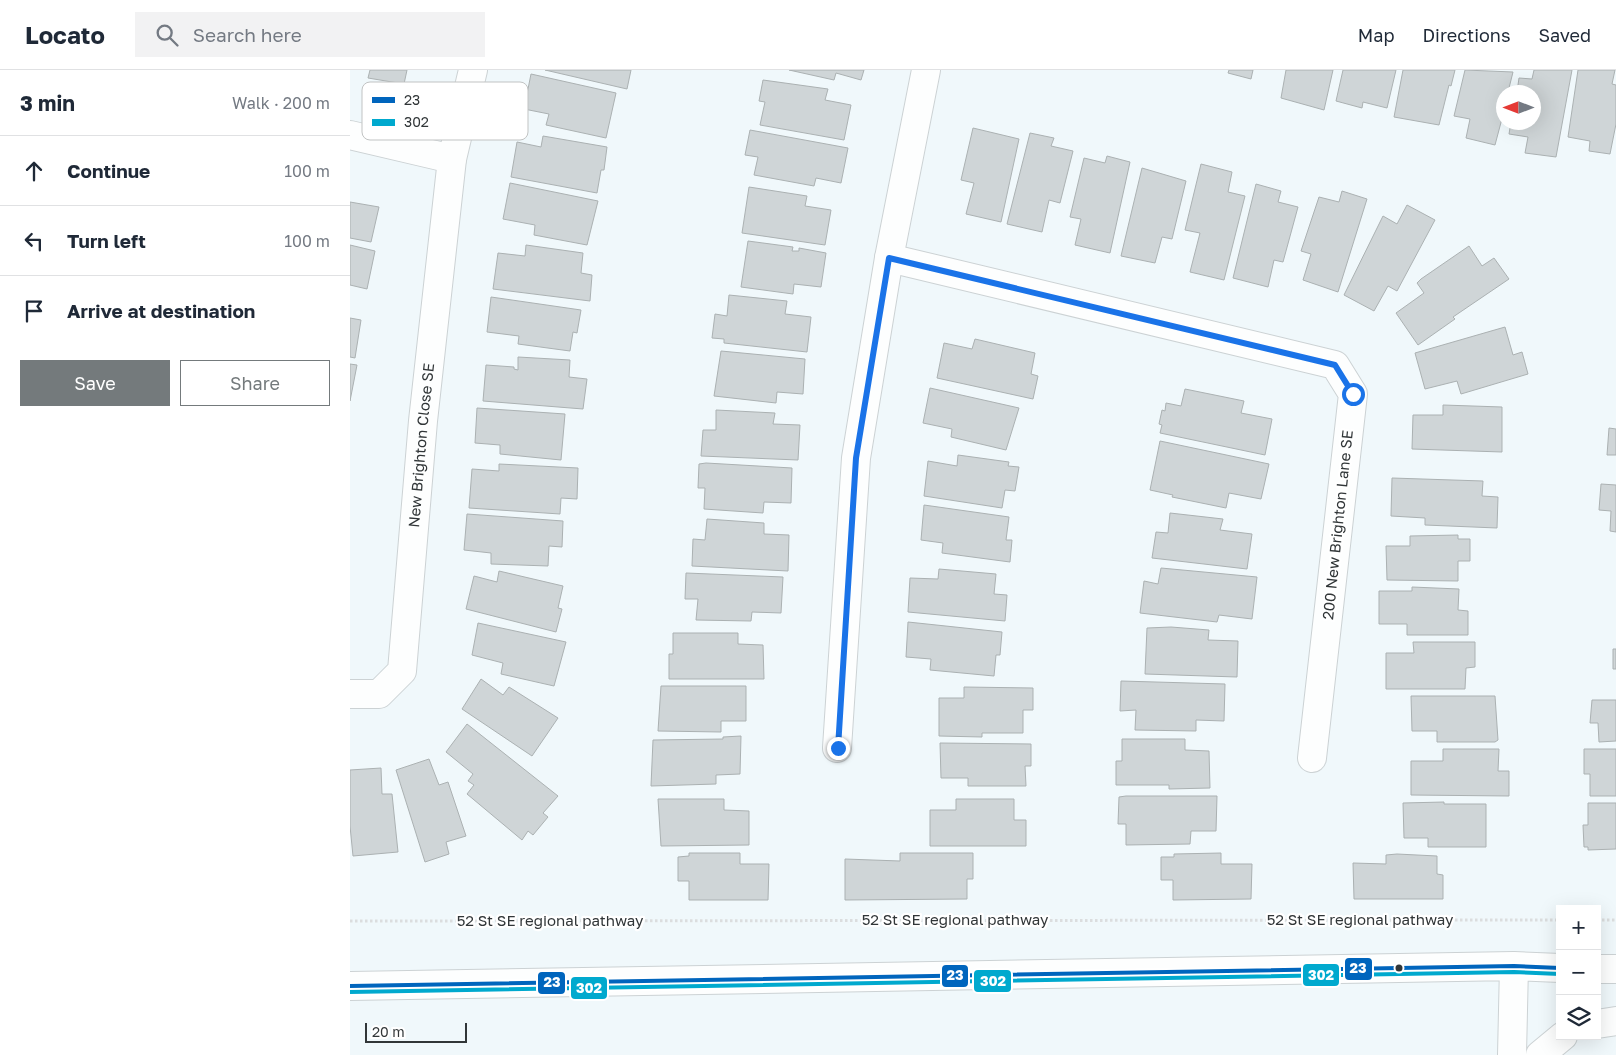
<!DOCTYPE html>
<html lang="en">
<head>
<meta charset="utf-8">
<style>
	body { margin:0; font-family:"Golos Text",sans-serif; background:#f2f2f3; color:#1f2937 }
	.controls { position:absolute; right:15px; bottom:15px; display:grid; overflow:hidden; border-radius:0px; box-shadow:0 5px 20px #0002 }
	.controls button { width:45px; height:45px; display:grid; place-items:center; padding:0; border:0; border-bottom:1px solid #e0e1e3; background:#fff; color:#1f2937; font:25px sans-serif }
	.compass { position:absolute; left:1146px; top:15px; width:45px; height:45px; border-radius:50%; background:#fff; box-shadow:0 5px 20px #0002; rotate:270deg }
	.scale { position:absolute; left:15px; bottom:12px; width:102px; box-sizing:border-box; padding-left:5px; border:2px solid #313638; border-top:0; font-size:14px; line-height:18px; white-space:nowrap; color:#313638; -webkit-text-stroke:4px #fff; paint-order:stroke }
	.stop { position:absolute; width:15px; height:15px; margin:-11px; border:4px solid #1a73e8; border-radius:50%; background:#fff }
	.stop.end { background:#1a73e8; border-color:#fff; box-shadow:0 1px 5px #0008 }
	.list { margin:0; padding:0; list-style:none }
	h2 { display:flex; justify-content:space-between; align-items:center; height:65px; margin:0; padding:0 20px; font-size:21px }
	h2 small { font-size:16px; font-weight:400; color:#747a83 }
	.list li { display:grid; grid-template-columns:32px 1fr auto; gap:15px; align-items:center; box-sizing:border-box; height:70px; padding:0 20px; border-top:1px solid #e0e1e3 }
	.list b { display:block; font-size:19px; white-space:nowrap }
	.list em { font-size:16px; font-style:normal; color:#747a83 }
	.actions { display:flex; gap:10px; padding:15px 20px }
	.actions a { flex:1; padding:11px 0; border:1px solid #747a7c; border-radius:0px; text-align:center; font-size:18px; color:#747a7c }
	.actions .main { background:#747a7c; color:#fff }
	.icon { flex:none; width:28px; height:28px; fill:none; stroke:currentColor; stroke-width:2; stroke-linecap:round; stroke-linejoin:round }
	.map { position:relative; flex:none; width:1266px; height:985px; overflow:hidden }
	header { display:flex; align-items:center; gap:30px; box-sizing:border-box; height:70px; padding:0 25px; background:#fff; border-bottom:1px solid #e0e1e3 }
	header strong { font-size:24px }
	nav { display:flex; gap:28px; margin-inline-start:auto; font-size:18px }
	.search { width:350px; height:45px; background:#f2f2f3; display:flex; align-items:center; gap:12px; box-sizing:border-box; padding:0 18px; border-radius:0px; color:#747a83; font-size:19px }
	main { display:flex }
	aside { flex:1; background:#fff }
	.map>svg:first-child { display:block }
	.building { fill:#cfd5d7; stroke:#abb1b2 }
	.lines { fill:none; stroke-linecap:round; stroke-linejoin:round }
	.street-casing { stroke:#ccd2d4; stroke-width:30 }
	.secondary-casing { stroke:#ccd2d4; stroke-width:30 }
	.path { stroke:#dbddde; stroke-width:3; stroke-dasharray:2.5 2.5; stroke-linecap:butt }
	.street { stroke:#fdfefe; stroke-width:28 }
	.secondary { stroke:#fdfefe; stroke-width:28 }
	.bus-1-casing { stroke:#fff; stroke-width:8 }
	.bus-2-casing { stroke:#fff; stroke-width:8 }
	.bus-1 { stroke:#0065bd; stroke-width:4 }
	.bus-2 { stroke:#00a9ce; stroke-width:4 }
	.route { stroke:#1a73e8; stroke-width:6 }
	.bus-dot { fill:#313638; stroke:#fff; stroke-width:2 }
	.labels { text-anchor:middle; stroke-width:4.5; stroke-linejoin:round; paint-order:stroke }
	.street-label { font-size:15px; fill:#313638; stroke:#fff }
	.key { fill:#fff; stroke:#c1c3c3; stroke-width:1 }
	.key-label { font-size:14px; fill:#313638 }
	.line-badge { stroke:#fff; stroke-width:2 }
	.badge-label { font-size:14px; text-anchor:middle; font-weight:bold; fill:#fff }
</style>
</head>
<body>
<header>
<strong>Locato</strong>
<div class="search"><svg class="icon" aria-label="search" viewBox="0 0 24 24"><circle cx="10" cy="10" r="6"/><path d="M15 15l6 6"/></svg>Search here</div>
<nav><a>Map</a><a>Directions</a><a>Saved</a></nav>
</header>
<main>
<aside>
<h2>3 min<small>Walk · 200 m</small></h2>
<ul class="list">
<li><svg class="icon" aria-label="ahead" viewBox="0 0 24 24"><path d="M12 20V5M6 11l6-6 6 6"/></svg><div><b>Continue</b></div><em>100 m</em></li>
<li><svg class="icon" aria-label="left" viewBox="0 0 24 24"><path d="M17 20v-9H6M10 6l-5 5 5 5"/></svg><div><b>Turn left</b></div><em>100 m</em></li>
<li><svg class="icon" aria-label="arrive" viewBox="0 0 24 24"><path d="M6 21V4h12l-3 4 3 4H6"/></svg><div><b>Arrive at destination</b></div></li>
</ul>
<div class="actions"><a class="main">Save</a><a>Share</a></div>
</aside>
<div class="map">
<svg width="1266" height="985" viewBox="0 0 1266 985">
	<rect width="100%" height="100%" fill="#f0f8fb"/>
	<path class="building" d="M20 0H57L54 14 18 8Z
		M195 0H281L277 19Z
		M439 0H514L511 10 486 3 484 10Z
		M879 0H903L901 9 878 3Z
		M936 0H983L974 40 931 28Z
		M993 0H1046L1037 38 1013 32 1012 38 986 31Z
		M1053 0H1105L1101 16 1099 15 1089 55 1044 47Z
		M1115 0 1163 2 1158 22H1154V41L1145 75 1116 68 1120 49 1104 46Z
		M1184 0H1222L1206 87 1175 83 1178 67 1159 64 1161 52H1184V22H1167L1169 8 1182 9Z
		M1228 0H1265L1262 14 1266 15V54L1260 84 1239 81 1240 71 1218 67Z
		M181 4 266 23 256 68 196 55 199 44 174 39Z
		M413 10 478 19 475 30 501 35 494 70 410 55 415 32 409 31Z
		M623 58 669 69 651 152 616 144 624 113 611 110Z
		M400 60 498 78 491 113 466 108 464 116 404 105 408 87 395 85Z
		M680 63 704 68 701 76 723 81 710 133 699 130 692 162 657 154Z
		M193 66 257 77 254 100H251L247 123 161 107 167 72 191 77Z
		M757 86 780 92 760 183 725 175 731 149 720 147 734 88 755 93Z
		M851 94 882 102 878 122 895 126 874 210 840 202 850 163 835 160Z
		M792 98 836 111 822 169 812 167 805 193 771 186Z
		M160 113 248 131 237 175 184 165 185 155 153 149Z
		M906 114 931 121 928 132 948 137 933 192 924 190 918 217 883 208Z
		M399 117 457 126 455 136 481 140 475 175 392 163Z
		M992 121 1017 129 988 222 953 210 961 184 951 181 969 127 989 132Z
		M0 132 29 137 21 172 0 168Z
		M1057 135 1085 150 1047 221 1038 216 1024 241 994 225 1033 146 1047 154Z
		M398 171 443 177 442 181H449V178L476 183 471 217 444 214 443 224 391 217Z
		M0 175 25 181 17 219 0 215Z
		M176 175 233 183 231 203 242 205 240 231 143 219 148 183 175 186Z
		M1119 176 1132 196 1144 188 1159 209 1103 247 1105 249 1068 275 1046 243 1074 223 1067 213 1071 209Z
		M379 225 437 231 435 244 461 247 457 282 374 273V269L362 268 365 244 377 246Z
		M141 227 231 240 227 263 223 262 220 281 168 274 169 266 137 262Z
		M0 248 11 250 5 288 0 287Z
		M1155 257 1163 285 1172 282 1178 304 1111 324 1107 311 1075 319 1065 283Z
		M625 269 685 283 681 304 688 306 683 329 587 308 594 273 622 279Z
		M371 281 455 289 453 324 427 322 426 333 364 326Z
		M168 287 220 290 219 307 237 309 233 339 133 331 136 295 164 297V299L168 300Z
		M0 294 7 295 0 331Z
		M580 318 669 338 656 380 601 367 602 359 573 353Z
		M835 319 894 331 891 343 922 349 915 385 810 363 812 355 809 354 812 340 815 341 816 333 831 336Z
		M1093 335 1152 337V382L1062 379 1063 345H1093Z
		M127 338 215 344 211 390 150 384V375L125 373Z
		M366 340 425 343 423 354 450 355 448 390 351 386 353 360H366Z
		M1259 358 1266 359V385H1257Z
		M810 371 919 394 911 429 879 423 876 438 822 427 823 425 800 420Z
		M608 385 659 392 658 396 669 397 665 421 655 420 652 438 574 426 578 391 607 396Z
		M356 393 442 398 441 433 414 432 413 443 354 439 355 418H348L349 394Z
		M149 394 228 398 227 429 211 428 210 444 119 438 122 399 149 401Z
		M1042 408 1133 411 1132 426 1148 427 1147 458 1075 455V448L1041 446Z
		M1251 414 1266 415V462L1260 461 1261 441 1249 440Z
		M574 435 659 447 656 470H662L660 492 592 483 593 473 571 470Z
		M820 443 873 449 870 460 902 464 897 499 802 488 806 462 818 463Z
		M117 444 213 451 212 477 199 476 198 496 141 494V483L114 480Z
		M357 449 414 453V464L439 465 438 501 342 496 343 469 355 470Z
		M1108 465V469H1120V491H1108V511L1037 510 1036 476H1060V466Z
		M811 498 907 507 902 549 869 545 867 552 790 543 794 511 808 514Z
		M589 499 646 504 644 524 657 525 655 551 558 542 560 508 588 509Z
		M149 501 213 516 208 538 212 539 206 562 116 539 124 506 147 512Z
		M336 503 433 507 431 543 402 542 401 551 346 550 348 529H335Z
		M1062 517 1109 519 1108 540 1118 541V565H1057V554H1029V521H1062Z
		M558 552 652 562 650 585H646L644 606 580 600 581 589 556 587Z
		M128 553 216 572 204 616 151 604 153 593 122 585Z
		M821 557 859 560 858 570 888 571 887 607 795 604 797 558Z
		M323 563H388V574L413 575 414 609H319V584H323Z
		M1063 572H1125V597L1116 598 1115 619H1036V583H1064Z
		M1263 579H1266V599H1263Z
		M131 609 153 625 159 617 208 648 182 686 112 639Z
		M771 611 875 614 874 651 846 650V661L785 660 786 640 770 641Z
		M311 616H396V651H371V662L308 661Z
		M614 617 683 618V640H673V663H632V667L589 666V628H614Z
		M1061 626H1145L1148 670 1145 672H1087V661H1062Z
		M1242 630H1266V671L1249 672 1248 653H1240Z
		M117 654 208 726 193 743 198 747 183 765 178 761 172 770 117 724 124 715 118 711 123 704 96 682Z
		M391 666 390 704 366 705V714L301 716 303 670 373 669V667Z
		M772 669H835V680L859 681 860 718 819 719V715H766V691H772Z
		M590 673 681 674V696H675L676 716H618V708H591Z
		M1093 679H1149L1148 701H1159V726L1061 725V691H1093Z
		M1234 679H1266V726H1240V704H1234Z
		M79 689 89 715 98 712 116 766 96 772 99 784 75 792 46 700Z
		M31 698 32 724H42L48 782 3 786 0 756V700Z
		M776 726H867L866 761H841L840 774 776 775V754H768L769 727Z
		M308 729H374V740L399 741V775L311 776Z
		M606 729H664V750H676V776H580V740H606Z
		M1094 732V734H1136V777H1078V768H1054L1053 733Z
		M1238 733H1266V779L1238 780V777H1234L1233 755H1238Z
		M339 783H390V794H419L418 830H339V811H328V787L339 786Z
		M550 783H623V809H617V829L495 830V789L550 791Z
		M871 783V794H902L901 829 823 830V810H811V787H824V784Z
		M1047 784 1087 786V804L1093 805V829H1004L1003 793 1036 794V785Z"/>
	<g class="lines">
		<g class="street-casing">
			<g id="street">
				<path d="M0 65 102 89"/>
				<path d="M539 188 985 295 1003 324 962 688"/>
				<path id="s1" d="M0 624H29L52 601 73 351 102 89 123 0"/>
				<path d="M487 678 506 388 539 188 576 0"/>
			</g>
		</g>
		<g class="secondary-casing">
			<path id="secondary" d="M1247 899H1266
				M0 916 1164 896 1210 898
				M1247 954 1266 951
				M1162 985 1164 896
				M1190 985 1213 966"/>
		</g>
		<path class="path" d="M1247 850H1266
			M0 851 1210 850"/>
		<use href="#street" class="street"/>
		<use href="#secondary" class="secondary"/>
		<g class="bus-1-casing">
			<path id="bus-1" d="M0 916 1164 896 1210 898"/>
		</g>
		<g class="bus-2-casing">
			<path id="bus-2" d="M0 922 1164 902 1210 904"/>
		</g>
		<use href="#bus-1" class="bus-1"/>
		<use href="#bus-2" class="bus-2"/>
	</g>
	<g class="lines">
		<path class="route" d="M488 678 506 388 539 188 985 295 1003 324"/>
	</g>
	<circle class="bus-dot" cx="1049" cy="898" r="4.5"/>
	<g class="labels">
		<g class="street-label">
			<text dy="5" stroke="none"><textPath href="#s1" startOffset="288">New Brighton Close SE</textPath></text>
			<text transform="translate(988 455) rotate(-84)" y="5">200 New Brighton Lane SE</text>
			<text x="605" y="855">52 St SE regional pathway</text>
			<text x="1010" y="855">52 St SE regional pathway</text>
			<text x="200" y="856">52 St SE regional pathway</text>
		</g>
	</g>
	<rect x="12" y="12" width="166" height="58" rx="8" class="key"/>
	<rect x="22" y="27" width="23" height="6" fill="#0065bd"/>
	<rect x="22" y="49" width="23" height="7" fill="#00a9ce"/>
	<g class="key-label">
		<text x="54" y="35">23</text>
		<text x="54" y="57">302</text>
	</g>
	<g class="line-badge">
		<rect x="994" y="887" width="29" height="24" rx="5" fill="#0065bd"/>
		<rect x="952" y="893" width="38" height="24" rx="5" fill="#00a9ce"/>
		<rect x="591" y="894" width="28" height="24" rx="5" fill="#0065bd"/>
		<rect x="623" y="899" width="39" height="24" rx="5" fill="#00a9ce"/>
		<rect x="187" y="901" width="29" height="24" rx="5" fill="#0065bd"/>
		<rect x="220" y="906" width="38" height="24" rx="5" fill="#00a9ce"/>
	</g>
	<g class="badge-label">
		<text x="1008" y="903">23</text>
		<text x="971" y="910">302</text>
		<text x="605" y="910">23</text>
		<text x="643" y="916">302</text>
		<text x="202" y="917">23</text>
		<text x="239" y="923">302</text>
	</g>
</svg>
<div class="controls">
<button>+</button>
<button>−</button>
<button><svg class="icon" aria-label="layers" viewBox="0 0 24 24"><path d="M12 4l9 5-9 5-9-5zM3 14l9 5 9-5"/></svg></button>
</div>
<svg class="compass" viewBox="-18 -18 36 36"><path d="M0-13l5 13h-10z" fill="#e53935"/><path d="M0 13l5-13h-10z" fill="#747a83"/></svg>
<div class="scale">20 m</div>
<div class="stop" style="left:1003px;top:324px"></div>
<div class="stop end" style="left:488px;top:678px"></div>
</div>
</main>
</body>
</html>
